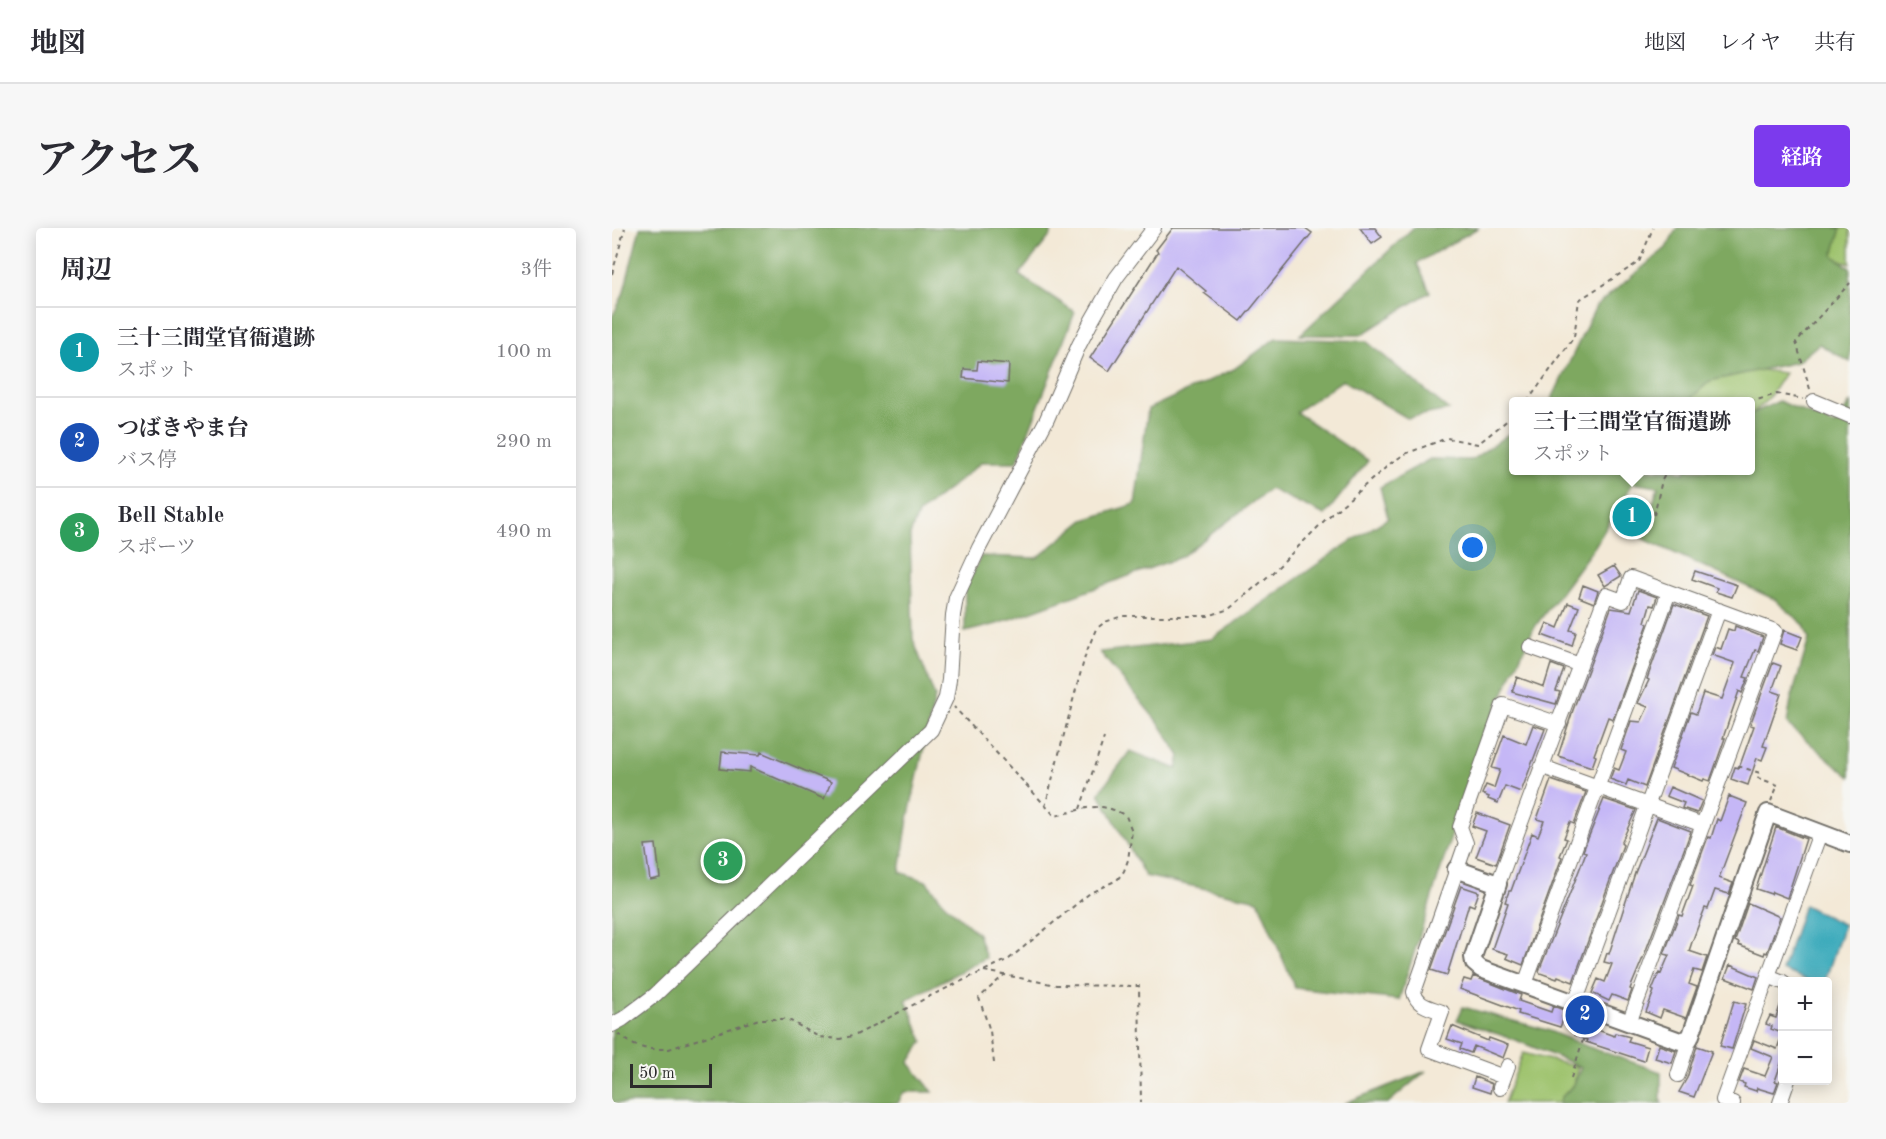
<!DOCTYPE html>
<html lang="ja">
<head>
<meta charset="utf-8">
<style>
	body { margin:0; font-family:"Old Standard TT","Noto Serif JP",serif; background:#f7f7f7; color:#2b2b33 }
	.controls { position:absolute; right:18px; bottom:18px; display:grid; overflow:hidden; border-radius:6px; box-shadow:0 3px 15px #0003 }
	.controls button { width:54px; height:54px; display:grid; place-items:center; padding:0; border:0; border-bottom:2px solid #e1e1e2; background:#fff; color:#2b2b33; font:30px sans-serif }
	.scale { position:absolute; left:18px; bottom:15px; width:82px; box-sizing:border-box; padding-left:6px; border:3px solid #2b2b2b; border-top:0; font-size:16px; line-height:21px; white-space:nowrap; color:#2b2b2b; -webkit-text-stroke:4px #f6f6f2; paint-order:stroke }
	.you { position:absolute; left:861px; top:320px; width:21px; height:21px; margin:-15px; border:4px solid #fff; border-radius:50%; background:#1a73e8; box-shadow:0 0 0 9px #1a73e833 }
	.badge { display:grid; place-items:center; width:39px; height:39px; border-radius:50%; background:#7c3aed; color:#fff; font-size:20px; font-weight:700 }
	.pin { position:absolute; translate:-50% -50%; border:3px solid #fff; box-shadow:0 2px 6px #0006 }
	.popup { position:absolute; left:897px; top:169px; width:246px; height:78px; box-sizing:border-box; display:grid; place-content:center; border-radius:6px; background:#fff; filter:drop-shadow(0 2px 4px #0005); font-size:20px; white-space:nowrap; color:#7c7c81 }
	.popup b { font-size:22px; color:#2b2b33 }
	.popup::after { content:''; position:absolute; left:50%; top:100%; margin-left:-12px; border:12px solid transparent; border-top-color:#fff }
	.list { margin:0; padding:0; list-style:none }
	h2 { display:flex; justify-content:space-between; align-items:center; height:78px; margin:0; padding:0 24px; font-size:26px }
	h2 small { font-size:20px; font-weight:400; color:#7c7c81 }
	.list li { display:grid; grid-template-columns:39px 1fr auto; gap:18px; align-items:center; box-sizing:border-box; height:90px; padding:0 24px; border-top:2px solid #e1e1e2 }
	.list b { display:block; font-size:22px; white-space:nowrap }
	.list p { margin:0; font-size:20px; white-space:nowrap; color:#7c7c81 }
	.list em { font-size:20px; font-style:normal; color:#7c7c81 }
	.map { position:relative; flex:none; width:1238px; height:875px; overflow:hidden; border-radius:6px }
	header { display:flex; align-items:center; gap:36px; box-sizing:border-box; height:84px; padding:0 30px; background:#fff; border-bottom:2px solid #e1e1e2 }
	header strong { font-size:28px }
	nav { display:flex; gap:33px; margin-inline-start:auto; font-size:21px }
	.intro { display:flex; align-items:center; justify-content:space-between; box-sizing:border-box; height:144px; padding:0 36px }
	h1 { margin:0; font-size:42px }
	.button { padding:15px 27px; border-radius:6px; background:#7c3aed; color:#fff; font-size:21px; font-weight:700 }
	main { display:flex; gap:36px; padding:0 36px }
	aside { flex:1; background:#fff; border-radius:6px; box-shadow:0 3px 15px #0003 }
	.map>svg:first-child { display:block }
	.green { fill:#9dc26c; stroke:#64764c; stroke-width:1.5 }
	.forest { fill:#7ea860; stroke:#546a46; stroke-width:1.5 }
	.water { fill:#3dabbc; stroke:#346b74; stroke-width:1.5 }
	.building { fill:#c5b7f6 }
	.lines { fill:none; stroke-linecap:round; stroke-linejoin:round }
	.minor-casing { stroke:#716e67; stroke-width:16 }
	.tertiary-casing { stroke:#716e67; stroke-width:20 }
	.path { stroke:#716e67; stroke-width:2; stroke-dasharray:4.5 4.5; stroke-linecap:butt }
	.minor { stroke:#fff; stroke-width:14 }
	.tertiary { stroke:#fff; stroke-width:16 }
</style>
</head>
<body>
<header>
<strong>地図</strong>
<nav><a>地図</a><a>レイヤ</a><a>共有</a></nav>
</header>
<div class="intro"><h1>アクセス</h1><a class="button">経路</a></div>
<main>
<aside>
<h2>周辺<small>3件</small></h2>
<ul class="list">
<li><span class="badge" style="background:#0f9aa8">1</span><div><b>三十三間堂官衙遺跡</b><p>スポット</p></div><em>100 m</em></li>
<li><span class="badge" style="background:#1a4fb4">2</span><div><b>つばきやま台</b><p>バス停</p></div><em>290 m</em></li>
<li><span class="badge" style="background:#2e9e5b">3</span><div><b>Bell Stable</b><p>スポーツ</p></div><em>490 m</em></li>
</ul>
</aside>
<div class="map">
<svg width="1238" height="875" viewBox="0 0 1238 875">
	<rect width="100%" height="100%" fill="#f6f6f2"/>
	<filter id="ink" filterUnits="userSpaceOnUse"><feTurbulence type="fractalNoise" baseFrequency=".0167" numOctaves="2"/><feDisplacementMap in="SourceGraphic" scale="12" xChannelSelector="R" yChannelSelector="G"/><feConvolveMatrix kernelMatrix="1 2 1 2 8 2 1 2 1" color-interpolation-filters="sRGB"/></filter>
	<filter id="wash" filterUnits="userSpaceOnUse"><feTurbulence type="fractalNoise" baseFrequency=".008" numOctaves="4" result="noise"/><feDisplacementMap in="SourceGraphic" scale="24" xChannelSelector="R" yChannelSelector="G"/><feGaussianBlur stdDeviation="1.35" result="paint"/><feColorMatrix in="noise" values="0 0 0 0 0 0 0 0 0 0 0 0 0 0 0 0 0 1.4 0 .05"/><feComposite in="paint" operator="in"/></filter>
	<g filter="url(#wash)">
		<rect width="100%" height="100%" fill="#f3e9d7"/>
		<path class="green" d="M1226 0H1238V36L1216 28Z
			M1120 138 1173 145 1156 171 1139 187 1138 174H1063Z
			M911 825 966 839 962 854 950 875H892Z"/>
		<path class="forest" d="M28 0H439V7L407 47 463 84 405 234H370L306 286 298 307 301 411 323 469 296 591 288 644 314 653 332 675 366 706 374 730 294 772 311 813 297 835 321 864H292L286 875H0V89L11 67Z
			M801 0H866L805 35 818 64 749 107H688Z
			M1065 0H1229L1221 27 1238 40V134L1207 116 1185 134 1098 153 1076 173H939L984 78 1054 20Z
			M664 110 754 113 837 182 795 190 731 152 684 184 756 233 713 287 658 261 569 329 385 396 353 404V361L369 328 425 330 472 292 523 276 536 181 622 141Z
			M1167 173 1223 197 1238 175V549L1175 496 1179 472 1197 411 1192 397 1162 371 1030 310 1046 259 1021 255 983 318 922 400 871 509 787 772 683 760 646 672 533 648 487 565 518 523 565 541 568 528 549 498 488 424 600 411 724 323 776 290 768 259 818 231 859 232 901 203 902 242H1065L1072 245 1074 242H1138L1139 186Z
			M851 779 935 802 974 818 1049 844V874L1050 875H947L949 870 962 856 969 839 906 813 845 792Z
			M814 843 776 875H733Z"/>
		<path class="water" d="M1192 677 1232 697 1213 753H1197L1170 742Z"/>
		<g id="blocks">
			<path class="building" d="M561 0H693L700 5 629 93 592 65 594 63 564 38 497 143 478 130 546 24 544 22Z
				M748 0H763L770 9 760 16Z
				M366 133 397 136 396 155 351 150 352 141 365 142Z
				M1002 338 1009 348 993 358 986 347Z
				M1083 343 1125 357 1120 369 1104 364 1105 360 1080 351Z
				M971 357 986 363 982 375 967 369Z
				M1026 362 1045 369 1042 378 1038 377 1033 394 1036 396 1001 491 996 489 982 527 984 528 980 539 946 528 961 482 999 380 1019 383Z
				M956 375 967 379 958 402 964 404 960 418 930 407 935 395 946 400Z
				M1062 376 1095 388 1033 559 1016 552 1014 557 998 551 1002 540 1007 542 1014 524 1009 522 1019 493 1029 494 1036 479 1026 475 1037 452 1035 451Z
				M1123 398 1151 409 1146 423 1143 422 1132 449 1136 450 1130 465 1127 463 1111 510H1113L1098 553 1092 551 1091 553 1059 540 1079 484 1084 486 1091 465 1110 471 1123 435 1100 427 1103 419 1109 421 1116 401 1122 403Z
				M1172 402 1190 409 1185 422 1168 416Z
				M1161 435 1169 438 1160 463 1169 466 1151 518 1155 519 1150 532 1145 530 1136 557 1119 551 1123 539 1127 540 1142 498 1138 497Z
				M939 436 952 441 944 463 948 464 944 476 900 464 905 449 932 459Z
				M921 497 933 501 909 564 893 558 886 575 876 571 877 569 870 566 874 557 882 560 888 542 880 540 892 507 914 516Z
				M110 524 148 527 149 524 219 554 212 571 138 539V544L108 541Z
				M939 552 974 564 962 596 958 594 952 610 955 611 948 628 950 629 911 737 894 730 896 726 880 721 896 675 893 674 897 663H899L920 605 926 608 932 593 925 591Z
				M1058 559 1090 573 1085 585 1070 580 1072 575 1054 568Z
				M1117 568 1135 575 1107 650 1121 655 1117 666 1103 662 1096 681 1093 680 1080 714 1077 723 1095 729 1090 744 1082 742 1077 756 1085 759 1074 790 1051 782 1048 790 1034 784 1042 763 1040 762 1047 745 1049 746 1057 727 1052 726 1067 687 1070 688 1081 658 1078 657 1096 609 1099 610 1105 591 1108 593Z
				M992 571 1024 582 1009 615 1011 617 961 754 946 748 945 751 928 745 927 743 968 640 974 624 971 623Z
				M865 585 898 597 884 636 864 629 874 603 860 598Z
				M1045 590 1079 603 1033 725 1018 761 1020 762 1016 773 1000 767 997 773 980 765 986 751 993 754 1000 736 992 734 995 725 997 726 1023 645Z
				M1164 599 1194 611 1175 670 1160 664 1159 666 1144 661Z
				M44 616 48 650 38 652 33 617Z
				M849 658 867 664 862 678 857 676 835 747 819 742Z
				M1136 675 1168 689 1155 725 1153 724 1152 727 1126 717 1127 715 1123 713Z
				M1118 737 1146 749 1142 761 1113 750Z
				M861 748 909 767 907 773 939 784 941 778 952 782 950 789 952 790 948 799 906 786 907 783 848 761 852 751 859 753Z
				M1122 773 1134 776 1120 821 1108 818Z
				M1169 775H1170V805L1159 801 1160 798 1154 796 1158 788 1164 790Z
				M967 795 1002 808 1003 805 1018 809 1016 813 1036 819 1032 833 974 814 975 812 962 807Z
				M840 798 876 813 877 810 896 817 891 830 862 818 859 825 848 821 850 816 835 811Z
				M1170 807V833L1163 853 1166 854 1162 865 1145 860 1144 863 1132 859 1133 856 1127 854 1132 841 1153 848 1161 829 1139 820 1142 812 1165 821Z
				M1047 817 1064 823 1060 835 1043 830Z
				M1085 818 1100 823 1082 869 1067 864 1075 850Z
				M863 849 880 856 878 865 860 859Z"/>
		</g>
	</g>
	<g filter="url(#ink)">
		<use href="#blocks" fill-opacity="0" stroke="#716e67" stroke-width="1.5"/>
		<g class="lines">
			<g class="minor-casing">
				<path id="minor" d="M1202 173 1238 188
					M918 419 968 437
					M931 539 1091 597
					M886 656 994 367 1011 373 1019 350 1163 403 1017 795
					M1156 748 1171 754
					M913 756 1057 364
					M963 775 1107 382
					M0 797 11 791 43 767 319 502 334 470 337 452 341 387 344 370 367 320 435 191 467 117 480 92 504 50 542 0
					M1066 847 1078 810
					M892 849 817 821 830 784C817 779 805 778 802 764L854 615 848 599 891 477 947 496
					M888 860 896 838
					M1121 875 1111 872 1208 605
					M1168 875 1176 852"/>
			</g>
			<g class="tertiary-casing">
				<path id="tertiary" d="M844 641 886 656 861 729 862 735 869 741 1068 813 1078 810 1156 585 1238 616"/>
			</g>
			<path class="path" d="M0 46 13 0
				M1198 161 1184 114 1238 55
				M915 174 962 109 967 72 1027 34 1041 0
				M1138 174 1165 166 1191 171
				M1042 287 1050 252 1056 242
				M1126 538 1148 545 1146 550 1166 557 1159 573
				M433 579 460 476 474 425 484 401 493 394 510 388H596L617 381 660 345 715 290 779 235 793 226 835 210 866 216 902 187
				M468 581 492 510
				M372 743 444 757 527 758 529 875
				M6 806 22 817 35 821H57L147 791H175L207 809 228 811 244 807 318 768 397 731 478 665 505 652 512 643 516 632 520 603 514 588C486 571 471 582 443 588L342 479
				M382 835 378 803 367 770 392 747
				M959 850 977 793"/>
			<use href="#minor" class="minor"/>
			<use href="#tertiary" class="tertiary"/>
		</g>
	</g>
</svg>
<div class="controls">
<button>+</button>
<button>−</button>
</div>
<div class="scale">50 m</div>
<div class="you"></div>
<div class="pin badge" style="left:1020px;top:289px;background:#0f9aa8">1</div>
<div class="popup"><b>三十三間堂官衙遺跡</b>スポット</div>
<div class="pin badge" style="left:973px;top:787px;background:#1a4fb4">2</div>
<div class="pin badge" style="left:111px;top:633px;background:#2e9e5b">3</div>
</div>
</main>
</body>
</html>
